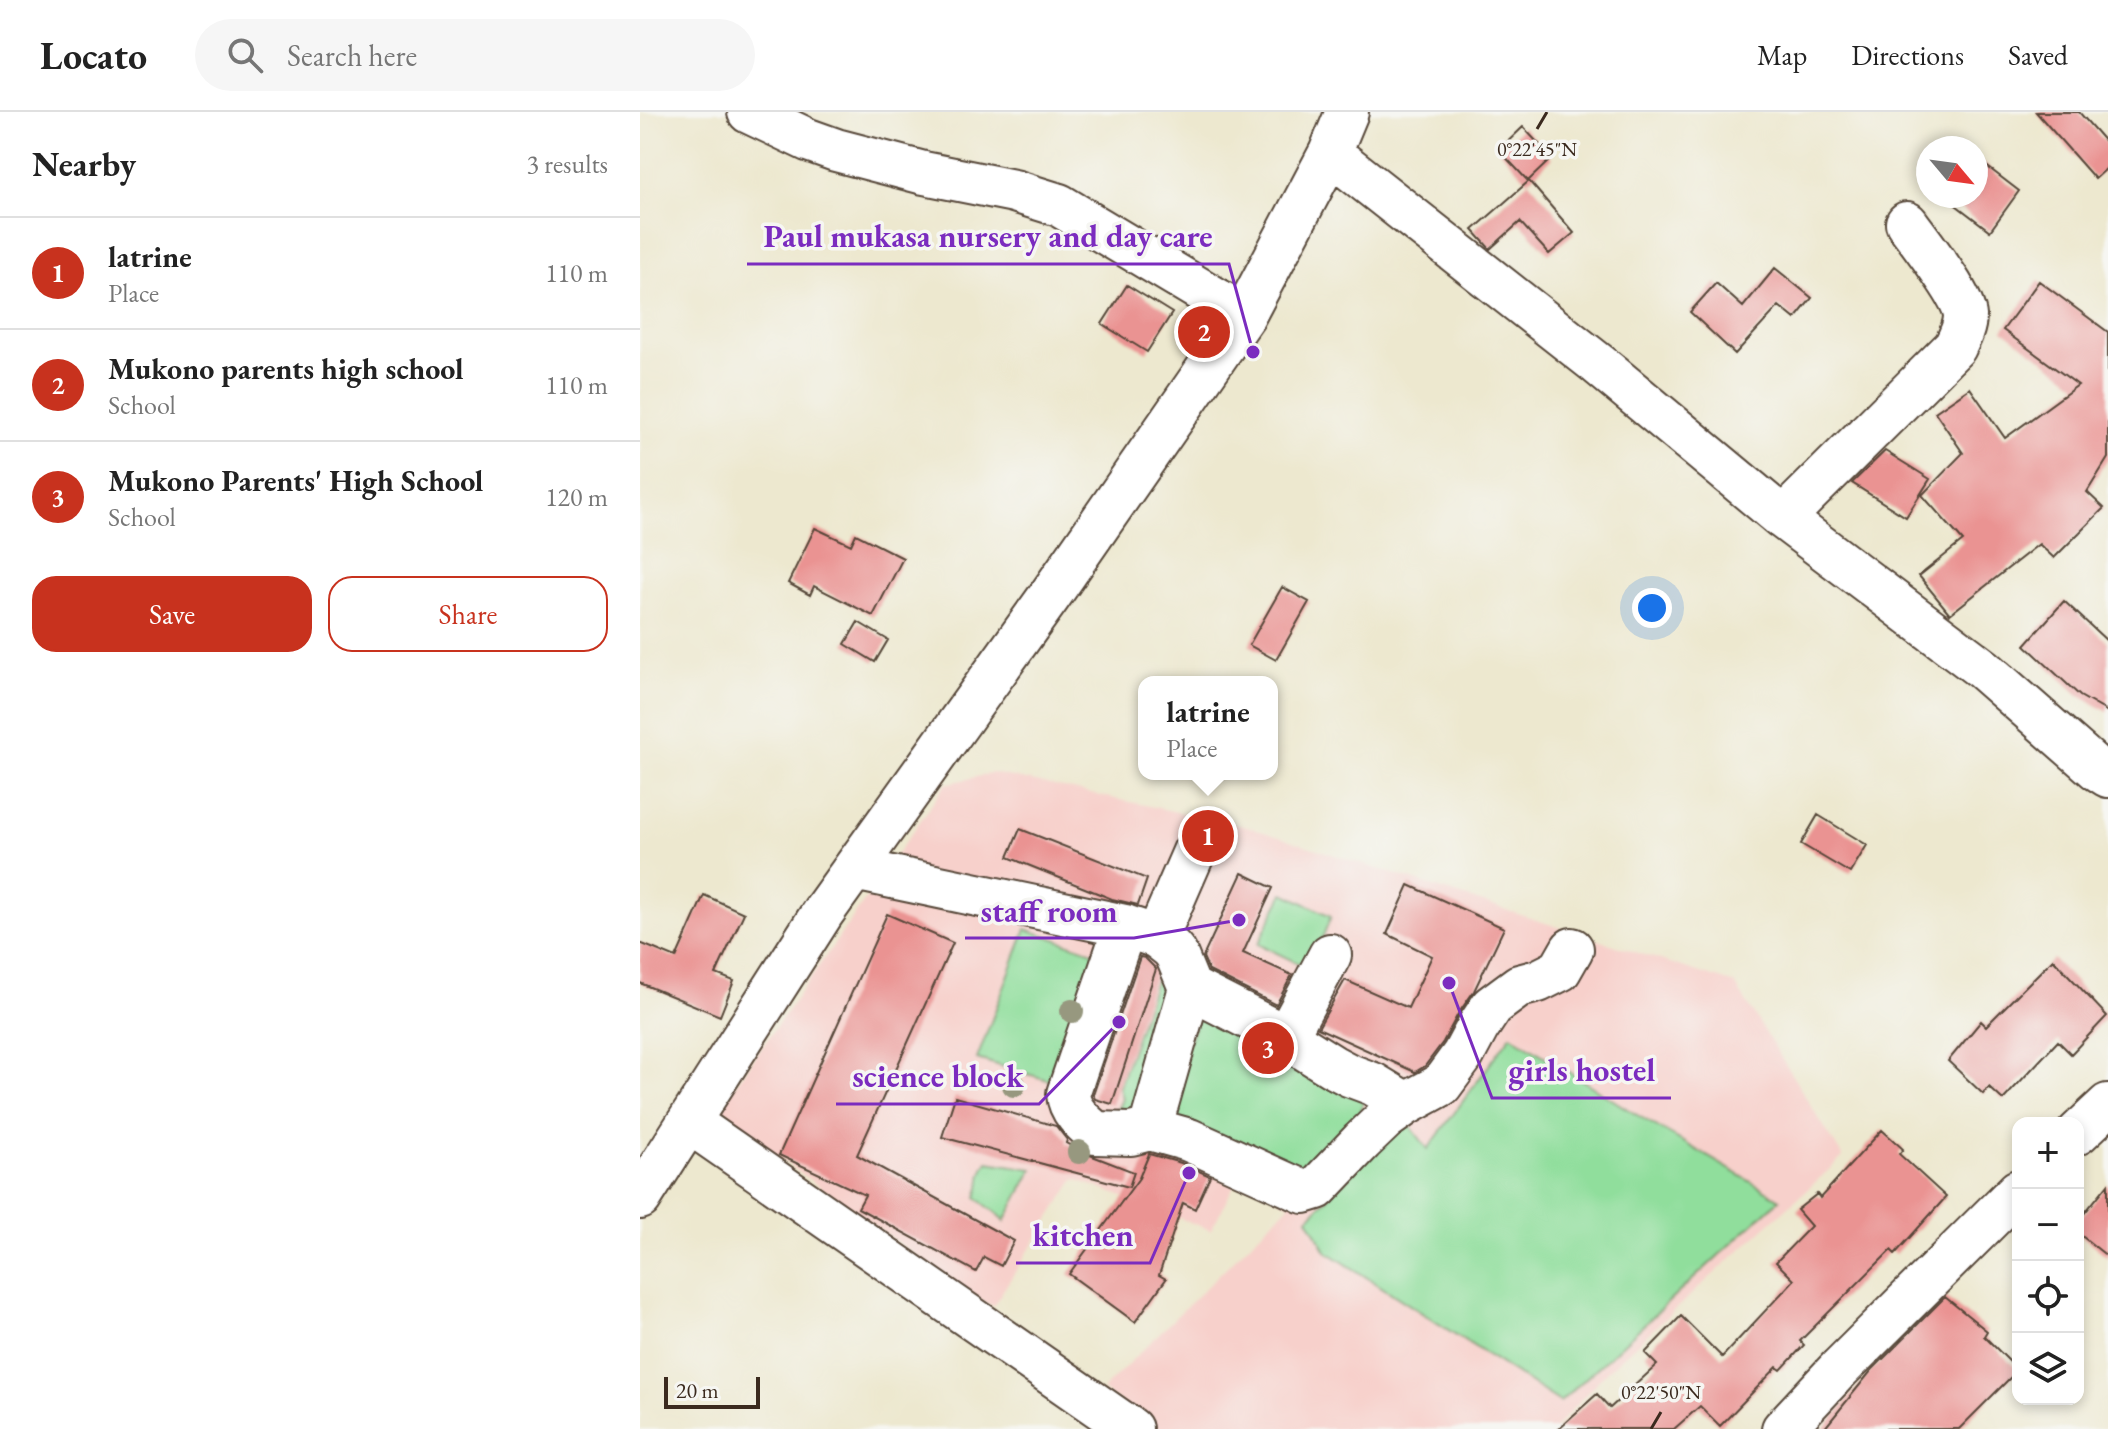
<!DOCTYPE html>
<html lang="en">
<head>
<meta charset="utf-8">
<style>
	body { margin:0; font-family:"EB Garamond",serif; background:#f6f6f6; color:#222 }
	.controls { position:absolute; right:24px; bottom:24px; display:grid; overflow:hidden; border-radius:16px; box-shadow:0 4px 12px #0003 }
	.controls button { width:72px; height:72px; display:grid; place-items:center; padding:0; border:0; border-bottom:2px solid #e0e0e0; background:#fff; color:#222; font:40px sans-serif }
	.compass { position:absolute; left:1276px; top:24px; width:72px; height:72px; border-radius:50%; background:#fff; box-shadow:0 4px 12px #0003; rotate:119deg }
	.scale { position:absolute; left:24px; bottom:20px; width:96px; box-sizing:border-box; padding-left:8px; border:4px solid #3b2a1e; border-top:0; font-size:22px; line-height:28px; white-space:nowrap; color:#3b2a1e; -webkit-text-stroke:6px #f6f6f2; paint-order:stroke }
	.you { position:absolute; left:1012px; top:496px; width:28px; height:28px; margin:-20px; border:6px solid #fff; border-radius:50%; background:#1a73e8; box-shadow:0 0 0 12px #1a73e833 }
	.badge { display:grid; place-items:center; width:52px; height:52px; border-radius:50%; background:#c8321e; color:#fff; font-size:26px; font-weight:700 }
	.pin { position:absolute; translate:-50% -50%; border:4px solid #fff; box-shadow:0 2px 8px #0006 }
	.popup { position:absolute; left:498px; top:564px; width:140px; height:104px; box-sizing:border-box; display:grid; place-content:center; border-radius:16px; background:#fff; filter:drop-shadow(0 2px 6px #0005); font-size:26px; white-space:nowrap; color:#767676 }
	.popup b { font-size:30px; color:#222 }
	.popup::after { content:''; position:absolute; left:50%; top:100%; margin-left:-16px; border:16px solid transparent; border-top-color:#fff }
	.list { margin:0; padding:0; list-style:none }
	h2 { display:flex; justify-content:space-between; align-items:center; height:104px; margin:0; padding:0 32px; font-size:34px }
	h2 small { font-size:26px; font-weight:400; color:#767676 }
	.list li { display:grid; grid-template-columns:52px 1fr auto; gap:24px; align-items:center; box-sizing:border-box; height:112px; padding:0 32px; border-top:2px solid #e0e0e0 }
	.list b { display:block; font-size:30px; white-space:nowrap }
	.list p { margin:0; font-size:26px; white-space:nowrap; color:#767676 }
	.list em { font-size:26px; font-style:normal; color:#767676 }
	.actions { display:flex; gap:16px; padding:24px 32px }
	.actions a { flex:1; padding:18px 0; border:2px solid #c8321e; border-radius:24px; text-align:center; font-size:28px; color:#c8321e }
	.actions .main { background:#c8321e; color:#fff }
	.icon { flex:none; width:44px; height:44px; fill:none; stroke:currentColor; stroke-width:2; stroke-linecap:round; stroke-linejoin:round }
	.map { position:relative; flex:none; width:1468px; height:1317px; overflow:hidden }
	header { display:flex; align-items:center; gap:48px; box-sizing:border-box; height:112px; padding:0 40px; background:#fff; border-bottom:2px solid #e0e0e0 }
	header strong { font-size:38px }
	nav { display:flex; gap:44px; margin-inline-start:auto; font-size:28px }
	.search { width:560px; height:72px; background:#f6f6f6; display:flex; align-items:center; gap:20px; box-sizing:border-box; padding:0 28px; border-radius:44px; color:#767676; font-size:30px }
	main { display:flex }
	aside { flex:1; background:#fff }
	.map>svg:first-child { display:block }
	.built { fill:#f7d0cb }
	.green { fill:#90de9c; stroke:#66845d; stroke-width:2 }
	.building { fill:#ea9392 }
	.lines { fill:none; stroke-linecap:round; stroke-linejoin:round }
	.minor-casing { stroke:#564639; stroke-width:46 }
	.minor { stroke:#fff; stroke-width:42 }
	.tree { fill:#97987f }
	.ticks { fill:none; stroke:#3b2a1e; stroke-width:3 }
	.ticks-label { font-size:20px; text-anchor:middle; fill:#3b2a1e; stroke:#f6f6f2; stroke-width:7; stroke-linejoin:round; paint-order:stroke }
	.leader { fill:none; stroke:#7b2cbf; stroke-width:3 }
	.callout-dot { fill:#7b2cbf; stroke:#f6f6f2; stroke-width:3 }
	.callout-label { font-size:32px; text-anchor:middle; font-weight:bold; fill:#7b2cbf; stroke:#f6f6f2; stroke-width:7; stroke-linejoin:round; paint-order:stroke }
</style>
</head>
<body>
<header>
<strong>Locato</strong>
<div class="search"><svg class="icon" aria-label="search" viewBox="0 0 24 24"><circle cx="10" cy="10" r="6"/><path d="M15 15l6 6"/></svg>Search here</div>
<nav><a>Map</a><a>Directions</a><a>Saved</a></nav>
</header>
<main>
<aside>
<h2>Nearby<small>3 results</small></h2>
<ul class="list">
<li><span class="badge">1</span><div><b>latrine</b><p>Place</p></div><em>110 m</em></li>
<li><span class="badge">2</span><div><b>Mukono parents high school</b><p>School</p></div><em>110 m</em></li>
<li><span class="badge">3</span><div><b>Mukono Parents' High School</b><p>School</p></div><em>120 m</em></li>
</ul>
<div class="actions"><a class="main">Save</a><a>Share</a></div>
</aside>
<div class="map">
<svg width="1468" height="1317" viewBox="0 0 1468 1317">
	<rect width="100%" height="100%" fill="#f6f6f2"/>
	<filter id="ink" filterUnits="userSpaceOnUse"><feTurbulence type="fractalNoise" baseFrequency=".0125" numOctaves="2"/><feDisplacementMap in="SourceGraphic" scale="16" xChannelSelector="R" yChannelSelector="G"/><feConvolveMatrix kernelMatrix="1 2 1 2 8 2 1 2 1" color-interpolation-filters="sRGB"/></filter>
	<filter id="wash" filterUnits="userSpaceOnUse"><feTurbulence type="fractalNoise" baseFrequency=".006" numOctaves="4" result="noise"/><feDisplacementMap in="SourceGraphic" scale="32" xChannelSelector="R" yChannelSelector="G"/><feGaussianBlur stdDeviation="1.8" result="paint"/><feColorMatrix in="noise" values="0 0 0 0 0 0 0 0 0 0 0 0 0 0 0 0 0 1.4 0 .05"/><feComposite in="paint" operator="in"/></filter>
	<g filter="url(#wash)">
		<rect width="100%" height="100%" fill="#ede8cf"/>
		<path class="built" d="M353 661 608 715 1095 872 1203 1045 967 1259 914 1317H520L462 1278 650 1092 599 1064 571 1118 435 1067 353 1194 340 1189 76 1001 306 672Z"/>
		<path class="green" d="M644 781 691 804 670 857 618 832Z
			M386 817 462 843 418 971 337 947Z
			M521 851 532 865 498 991 480 1019 469 1017 482 987 479 975Z
			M562 895 726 983 713 1022 676 1072 521 1002Z
			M871 923 992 1000 1140 1087 920 1290 686 1139 668 1106 765 1007 788 1037Z
			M348 1050 393 1057 365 1109C357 1099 345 1095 337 1085 344 1069 337 1066 348 1050Z"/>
		<g id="blocks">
			<path class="building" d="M1396 0H1439L1468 33V55L1455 67Z
				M883 15 912 46 888 69 859 38Z
				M1336 46 1379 79 1350 119 1304 84H1336Z
				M889 69 934 121 909 142 880 110 850 137 833 118Z
				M1135 156 1172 186 1155 207 1139 194 1095 242 1050 200 1076 171 1103 195Z
				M1399 169 1468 220V346L1447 380 1464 396 1414 446 1399 432 1310 502 1279 464 1323 429 1282 383 1323 341 1295 300 1330 276 1365 326 1438 273 1363 218Z
				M487 173 532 201 507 240 462 212Z
				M1245 339 1290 367 1266 405 1212 371Z
				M175 416 211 433 216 422 263 446 233 504 174 474 170 483 148 471Z
				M642 475 669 490 636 548 609 533Z
				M1424 489 1468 530V600L1440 584 1385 533Z
				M218 510 248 528 235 550 205 532Z
				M1178 703 1227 733 1210 761 1161 732Z
				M380 717 507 767 498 793 472 787 368 745Z
				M602 761 633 776 603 841 652 863 636 893 569 859 563 845Z
				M769 773 864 816 834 879 818 902 803 930 785 954 775 960 678 916 705 868 768 896 792 844 747 822Z
				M64 783 104 801 76 862 94 869 80 904 0 871V831L36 846Z
				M247 802 313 831 217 1043 374 1129 361 1154 344 1145 336 1160 218 1096 225 1083 139 1043Z
				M500 845 505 846 516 857 472 992 455 987 453 983Z
				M1413 847 1467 904 1431 942 1418 929 1363 988 1349 975 1343 982 1308 949 1341 909 1346 914Z
				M315 985 416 1014 427 1028 426 1031 442 1040 494 1060 489 1075 302 1025Z
				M1242 1018 1263 1037 1259 1042 1306 1085 1255 1142 1251 1138 1160 1229 1164 1233 1141 1258 1137 1255 1080 1314 1060 1294 1034 1317H918L957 1282 970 1296 1017 1253 1005 1241 1041 1204 1082 1245 1154 1168 1136 1150 1171 1114 1157 1098 1177 1082 1180 1086Z
				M509 1042 541 1051 570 1064 555 1097 543 1091 519 1163 526 1167 495 1210 429 1162 499 1066Z
				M1468 1072V1145L1438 1121V1109Z
				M1305 1185 1347 1219 1344 1224 1378 1258 1319 1317H1184L1231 1259Z"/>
		</g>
	</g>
	<g filter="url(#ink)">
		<use href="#blocks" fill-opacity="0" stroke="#564639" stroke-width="2"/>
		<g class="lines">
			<g class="minor-casing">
				<path id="minor" d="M109 0 168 28 196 38 284 61 374 79 419 93 604 204
					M690 41 958 252 1143 406 1343 557 1457 657 1468 664
					M1143 406 1315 235C1320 225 1325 215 1325 204 1324 185 1280 129 1267 111
					M214 757 485 814 517 825 531 836 536 842 550 876 510 1017
					M485 814 428 982C429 998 443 1011 456 1021L491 1022 510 1017 549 1028 664 1080 677 1076 722 1029 745 1007 766 992 801 973 823 943 838 915 852 894 879 874 898 869 920 858 932 837
					M517 825 554 740
					M690 843 646 925 692 954 709 963 733 972 766 992
					M550 876 646 925
					M49 1010 491 1317
					M1438 1021 1468 993
					M0 1086 183 800 409 485 604 204 690 41 707 0
					M1143 1317 1199 1257 1378 1079"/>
			</g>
			<use href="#minor" class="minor"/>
		</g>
		<g class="tree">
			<circle cx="432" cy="899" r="12"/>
			<circle cx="374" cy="973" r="12"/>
			<circle cx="439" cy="1040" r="12"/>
		</g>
	</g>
	<path class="ticks" d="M897 17 907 0M1011 1317 1021 1300"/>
	<g class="ticks-label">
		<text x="897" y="44">0°22'45"N</text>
		<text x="1021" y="1287">0°22'50"N</text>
	</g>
	<path class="leader" d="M613 240L589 152H107M599 808L494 826H325M809 871L852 986H1031M479 910L399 992H196M549 1061L510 1151H376"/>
	<g class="callout-dot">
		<circle cx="613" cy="240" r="8"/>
		<circle cx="599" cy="808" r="8"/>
		<circle cx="809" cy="871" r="8"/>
		<circle cx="479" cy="910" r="8"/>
		<circle cx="549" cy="1061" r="8"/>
	</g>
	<g class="callout-label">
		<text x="348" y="135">Paul mukasa nursery and day care</text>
		<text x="409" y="810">staff room</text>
		<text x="942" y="969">girls hostel</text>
		<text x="298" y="975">science block</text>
		<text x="443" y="1134">kitchen</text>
	</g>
</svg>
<div class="controls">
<button>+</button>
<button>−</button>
<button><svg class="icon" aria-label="locate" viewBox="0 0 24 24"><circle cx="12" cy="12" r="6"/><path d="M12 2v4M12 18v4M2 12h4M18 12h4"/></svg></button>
<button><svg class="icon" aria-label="layers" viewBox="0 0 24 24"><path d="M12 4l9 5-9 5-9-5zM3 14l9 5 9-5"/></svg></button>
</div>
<svg class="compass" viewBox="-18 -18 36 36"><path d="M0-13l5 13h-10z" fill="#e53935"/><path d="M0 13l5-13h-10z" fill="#767676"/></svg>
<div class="scale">20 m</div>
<div class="you"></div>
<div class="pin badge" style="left:568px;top:724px">1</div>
<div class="popup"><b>latrine</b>Place</div>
<div class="pin badge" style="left:564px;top:220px">2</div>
<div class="pin badge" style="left:628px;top:936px">3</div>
</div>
</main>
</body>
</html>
